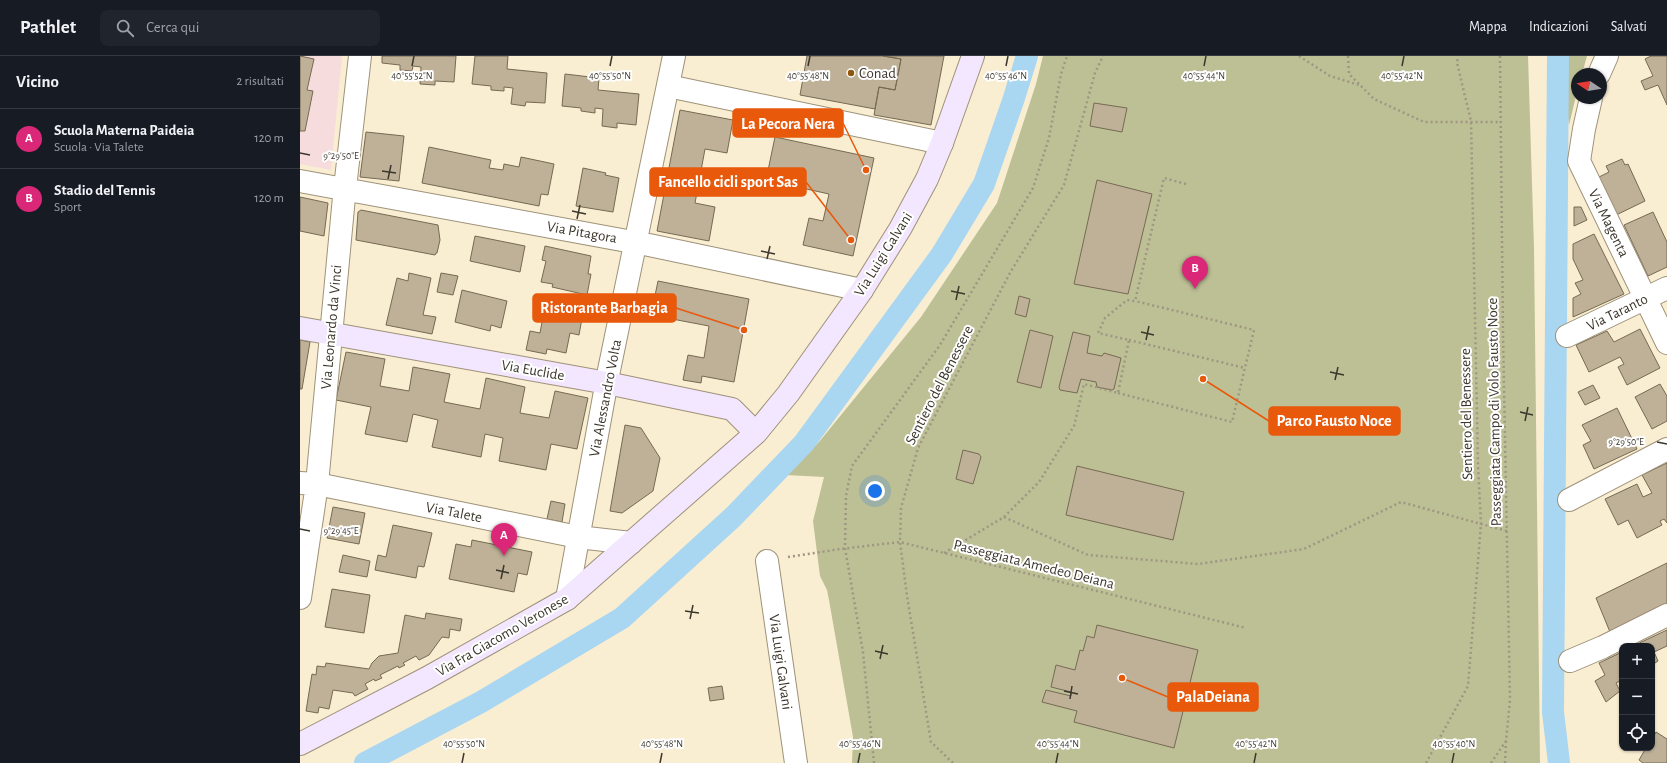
<!DOCTYPE html>
<html lang="it">
<head>
<meta charset="utf-8">
<style>
	body { margin:0; font-family:"Alegreya Sans",sans-serif; background:#20242c; color:#f1f3f6 }
	.controls { position:absolute; right:12px; bottom:12px; display:grid; overflow:hidden; border-radius:8px; box-shadow:0 1px 3px #0004 }
	.controls button { width:36px; height:36px; display:grid; place-items:center; padding:0; border:0; border-bottom:1px solid #363941; background:#171b24; color:#f1f3f6; font:20px sans-serif }
	.compass { position:absolute; left:1271px; top:12px; width:36px; height:36px; border-radius:50%; background:#171b24; box-shadow:0 1px 3px #0004; rotate:282deg }
	.you { position:absolute; left:575px; top:435px; width:14px; height:14px; margin:-10px; border:3px solid #fff; border-radius:50%; background:#1a73e8; box-shadow:0 0 0 6px #1a73e833 }
	.badge { display:grid; place-items:center; width:26px; height:26px; border-radius:50%; background:#db2777; color:#fff; font-size:13px; font-weight:700 }
	.pin { position:absolute; translate:-50% -33px; filter:drop-shadow(0 1px 2px #0008) }
	.pin::after { content:''; position:absolute; top:21px; width:14px; height:12px; background:inherit; clip-path:polygon(0 0,100% 0,50% 100%) }
	.list { margin:0; padding:0; list-style:none }
	h2 { display:flex; justify-content:space-between; align-items:center; height:52px; margin:0; padding:0 16px; font-size:17px }
	h2 small { font-size:13px; font-weight:400; color:#9ea1a6 }
	.list li { display:grid; grid-template-columns:26px 1fr auto; gap:12px; align-items:center; box-sizing:border-box; height:60px; padding:0 16px; border-top:1px solid #363941 }
	.list b { display:block; font-size:15px; white-space:nowrap }
	.list p { margin:0; font-size:13px; white-space:nowrap; color:#9ea1a6 }
	.list em { font-size:13px; font-style:normal; color:#9ea1a6 }
	.icon { flex:none; width:22px; height:22px; fill:none; stroke:currentColor; stroke-width:2; stroke-linecap:round; stroke-linejoin:round }
	.map { position:relative; flex:none; width:1367px; height:707px; overflow:hidden }
	header { display:flex; align-items:center; gap:24px; box-sizing:border-box; height:56px; padding:0 20px; background:#171b24; border-bottom:1px solid #363941 }
	header strong { font-size:19px }
	nav { display:flex; gap:22px; margin-inline-start:auto; font-size:14px }
	.search { width:280px; height:36px; background:#20242c; display:flex; align-items:center; gap:10px; box-sizing:border-box; padding:0 14px; border-radius:8px; color:#9ea1a6; font-size:15px }
	main { display:flex }
	aside { flex:1; background:#171b24 }
	.map>svg:first-child { display:block }
	.education { fill:#f7dcdd }
	.green { fill:#bdc095 }
	.lines { fill:none; stroke-linecap:round; stroke-linejoin:round }
	.canal { stroke:#a9d6f1; stroke-width:22 }
	.building { fill:#beb198; stroke:#766a53 }
	.street-casing { stroke:#9e9279; stroke-width:24 }
	.secondary-casing { stroke:#9e9279; stroke-width:24 }
	.path { stroke:#9e9682; stroke-width:2.5; stroke-dasharray:2 3; stroke-linecap:butt }
	.street { stroke:#fff; stroke-width:22 }
	.secondary { stroke:#f3e6ff; stroke-width:22 }
	.ticks { fill:none; stroke:#3c372c; stroke-width:1.5 }
	.poi-dot { fill:#8e570c; stroke:#fff; stroke-width:1.5 }
	.labels { text-anchor:middle; stroke-width:4; stroke-linejoin:round; paint-order:stroke }
	.poi-label { font-size:15px; fill:#3c372c; stroke:#fff; text-anchor:start }
	.street-label { font-size:15px; fill:#3c372c; stroke:#fff }
	.ticks-label { font-size:10px; text-anchor:middle; fill:#3c372c; stroke:#fff; stroke-width:4; stroke-linejoin:round; paint-order:stroke }
	.leader { fill:none; stroke:#e8590c; stroke-width:1.5 }
	.callout-dot { fill:#e8590c; stroke:#fff; stroke-width:1.5 }
	.callout { fill:#e8590c; stroke:#e8590c; stroke-width:1.5 }
	.callout-label { font-size:16px; text-anchor:middle; font-weight:bold; fill:#fff }
</style>
</head>
<body>
<header>
<strong>Pathlet</strong>
<div class="search"><svg class="icon" aria-label="search" viewBox="0 0 24 24"><circle cx="10" cy="10" r="6"/><path d="M15 15l6 6"/></svg>Cerca qui</div>
<nav><a>Mappa</a><a>Indicazioni</a><a>Salvati</a></nav>
</header>
<main>
<aside>
<h2>Vicino<small>2 risultati</small></h2>
<ul class="list">
<li><span class="badge">A</span><div><b>Scuola Materna Paideia</b><p>Scuola · Via Talete</p></div><em>120 m</em></li>
<li><span class="badge">B</span><div><b>Stadio del Tennis</b><p>Sport</p></div><em>120 m</em></li>
</ul>
</aside>
<div class="map">
<svg width="1367" height="707" viewBox="0 0 1367 707">
	<rect width="100%" height="100%" fill="#f9edd2"/>
	<path class="education" d="M0 0H42L31 114 0 108Z"/>
	<path class="green" d="M743 0H1228L1234 192 1240 707H552L553 681 529 544 527 534 520 520 513 465 524 421 486 419 519 386 621 261 697 147 736 28Z
		M1267 0H1287L1282 18H1277V36L1269 69 1267 54Z"/>
	<g class="lines">
		<path class="canal" d="M1258 0 1253 656 1259 707
			M65 707 181 646 322 562 434 460 504 387 642 198 684 128 714 42 727 0"/>
	</g>
	<path class="building" d="M0 0 14 3 7 34 13 35 5 75H0Z
		M82 0H156L154 26 135 25V29L120 28 121 11 113 10 112 15 100 14V9L82 7Z
		M175 0H208L207 13 247 17 245 47 226 46 225 50 211 48 213 32 204 31V35L191 34V30L172 28Z
		M507 0H583L601 3 595 34 579 31 575 53 500 39Z
		M583 0H644L631 69 574 59 579 31 595 34 601 3Z
		M1351 0H1367V49L1358 29 1345 34 1341 25 1353 20 1345 3Z
		M265 18 299 22 298 34 339 38 336 69 317 67V72L302 70 303 53 295 52V57L281 55V52L262 50Z
		M794 47 827 52 822 76 790 70Z
		M380 54 433 64 427 97 405 93 395 147 415 151 409 185 357 175Z
		M66 76 104 80 99 125 60 121Z
		M475 81 574 102 553 200 503 189 509 162 523 165 529 138 466 124Z
		M129 91 191 104 189 112 203 114 204 108 219 111 221 101 254 108 248 139 241 138 239 150 122 127Z
		M1322 103 1325 109 1328 108 1345 145 1312 161 1295 123 1309 116 1306 110Z
		M283 112 306 117 305 119 319 122 313 156 276 150Z
		M797 124 852 138 828 238 774 228Z
		M0 141 28 147 24 180 0 175Z
		M1274 151H1281L1287 164 1274 170Z
		M61 154 138 169 140 184 137 197H136L135 199 56 184 58 156Z
		M1353 156 1367 186V211L1348 220 1324 169Z
		M1294 178 1324 238 1273 261V242L1281 238 1275 227 1283 224 1273 203V188Z
		M175 180 225 190 220 216 170 205Z
		M245 190 291 200 288 218H291L287 239 252 231 253 228 241 226 246 205 242 204Z
		M109 217 131 222 123 259 136 261 132 278 86 269 97 222 108 225Z
		M141 217 158 220 153 239 137 236Z
		M358 225 449 243 434 326 402 320 401 327 383 324 388 299 404 302 409 270 351 259Z
		M162 234 207 245 201 272 191 269 190 275 155 266Z
		M719 240 730 243 726 261 715 258Z
		M246 244 284 251 279 279 270 277 266 297 247 293 246 298 226 294 230 275 240 277Z
		M1340 273 1360 312 1327 329 1318 311 1324 308 1320 301 1289 316 1276 289 1307 275 1314 286Z
		M730 274 753 280 741 332 717 326Z
		M773 276 790 280 787 297 802 300 804 297 821 302 814 333 812 334 797 331 796 326 781 323 777 337 760 334 759 331Z
		M0 284 10 286 2 333H0Z
		M46 296 85 303 80 330 109 335 113 311 150 318 144 346 180 353 186 322 225 331 220 357 249 362 255 335 288 342 277 393 251 388 246 414 199 405 203 382 185 378 181 401 132 391 138 364 113 358 107 386 65 378 71 351 36 344Z
		M1360 328 1367 340V365L1352 373 1335 341Z
		M1293 329 1300 342 1285 349 1278 336Z
		M1317 352 1337 393 1294 413 1283 389 1291 385 1282 369Z
		M325 369 341 372 360 402 353 435 322 457 310 455Z
		M663 394 679 398 681 401 673 428 656 423Z
		M1367 407V467L1364 463 1360 465 1362 469 1337 482 1328 464 1318 469 1305 443 1337 428 1343 441 1352 437 1342 419Z
		M777 410 884 436 873 484 766 459Z
		M251 445 265 448 262 466 247 463Z
		M33 451 65 457 59 488 27 482Z
		M93 469 132 477 124 511 118 510 116 522 75 514 78 499 86 501Z
		M172 484 232 496 227 519 218 517 214 536 149 523 156 488 171 491Z
		M43 499 70 505 67 521 39 516Z
		M1367 507V548L1310 576 1296 542Z
		M32 533 70 539 64 577 25 571Z
		M126 557 162 563 160 575 150 573 149 582 142 581 129 599 119 604 116 600 103 607 105 609 99 612 98 610 80 619 82 622 75 625 74 623 65 628 68 633 55 640 53 637 33 634 29 653 19 651 18 657 6 655 12 618 16 619 17 610 25 611 26 607 69 613 72 607 79 600 98 597 105 559 125 563Z
		M797 569 898 594 874 692 774 666 777 655 742 646 746 634 771 640V636L751 631 756 609 775 614 780 594 783 595 787 580 794 582Z
		M1367 574V590L1354 596 1358 605 1352 609V590H1333Z
		M1322 596V624L1316 627 1320 635 1306 646 1295 625 1305 619 1299 607Z
		M422 630 424 643 410 645 408 632Z
		M1356 676 1367 683V707H1343L1339 704 1346 692H1352V683Z"/>
	<g class="lines">
		<g class="street-casing">
			<path id="street" d="M1299 18 1307 0
				M368 30 642 87
				M1291 42 1284 73 1279 105 1367 287
				M0 125 349 189 562 234
				M1267 280 1367 232
				M0 427 17 428 278 481 331 487
				M1269 444 1367 393
				M467 505 496 707
				M0 542 17 428 44 141 60 0
				M267 543 308 319 374 0
				M1270 605 1303 591 1367 559"/>
		</g>
		<g class="secondary-casing">
			<path id="secondary" d="M0 272 307 327 432 353 456 377
				M0 688 127 622 267 543 456 377 488 338 562 234 600 173 627 123 642 87 673 0"/>
		</g>
		<path class="path" d="M999 0 1030 20 1059 29
			M1048 0 1049 18 1074 43 1124 66H1201
			M829 284 945 312
			M818 337 932 366 954 274 835 245
			M704 461 788 499 898 508 1004 493 1101 446 1207 475
			M644 497 704 461 739 426 774 370 784 328 818 337 829 284 798 277 805 262 827 244 835 245 864 122 886 128
			M488 501 540 493 600 486 946 572
			M574 707 563 596 545 492 546 440 552 410 640 289 733 132 749 82 761 18 767 0
			M653 707 631 686 607 540 600 486 601 452 618 392 711 215 764 129 795 17 803 0
			M1126 707 1168 630 1181 468 1178 409 1171 65 1157 7 1158 0
			M1191 707 1206 685 1210 644 1203 278 1200 0
			M1205 707 1206 686"/>
		<use href="#street" class="street"/>
		<use href="#secondary" class="secondary"/>
	</g>
	<path class="ticks" d="M112 10 114 0M310 10 312 0M508 10 510 0M706 10 708 0M904 10 906 0M1102 10 1104 0M0 97 10 99M82 115 96 117M88 123 91 109M272 155 286 158M277 163 280 149M461 195 475 198M467 203 470 190M651 235 665 238M656 244 659 230M841 276 854 279M846 284 849 270M1030 316 1044 319M1035 324 1038 311M1220 356 1233 359M1225 365 1228 351M1357 386 1367 388M0 473 10 475M196 514 209 517M201 523 204 509M385 555 399 557M390 563 393 549M575 595 588 598M580 603 583 589M764 635 778 638M770 643 772 630M162 707 164 697M360 707 362 697M558 707 560 697M756 707 758 697M954 707 956 697M1152 707 1154 697"/>
	<circle class="poi-dot" cx="551" cy="17" r="4"/>
	<g class="labels">
		<g class="poi-label">
			<text x="559" y="22">Conad</text>
		</g>
		<g class="street-label">
			<text transform="translate(1309 167) rotate(64)" y="5">Via Magenta</text>
			<text transform="translate(282 176) rotate(10)" y="5">Via Pitagora</text>
			<text transform="translate(583 198) rotate(-58)" y="5">Via Luigi Galvani</text>
			<text transform="translate(1317 256) rotate(-26)" y="5">Via Taranto</text>
			<text transform="translate(31 271) rotate(-85)" y="5">Via Leonardo da Vinci</text>
			<text transform="translate(233 314) rotate(10)" y="5">Via Euclide</text>
			<text transform="translate(639 329) rotate(-63)" y="5">Sentiero del Benessere</text>
			<text transform="translate(305 342) rotate(-79)" y="5">Via Alessandro Volta</text>
			<text transform="translate(1194 356) rotate(-91)" y="5">Passeggiata Campo di Volo Fausto Noce</text>
			<text transform="translate(1166 358) rotate(-91)" y="5">Sentiero del Benessere</text>
			<text transform="translate(154 456) rotate(11)" y="5">Via Talete</text>
			<text transform="translate(734 508) rotate(14)" y="5">Passeggiata Amedeo Deiana</text>
			<text transform="translate(202 579) rotate(-30)" y="5">Via Fra Giacomo Veronese</text>
			<text transform="translate(481 606) rotate(82)" y="5">Via Luigi Galvani</text>
		</g>
	</g>
	<g class="ticks-label">
		<text x="112" y="23">40°55'52"N</text>
		<text x="310" y="23">40°55'50"N</text>
		<text x="508" y="23">40°55'48"N</text>
		<text x="706" y="23">40°55'46"N</text>
		<text x="904" y="23">40°55'44"N</text>
		<text x="1102" y="23">40°55'42"N</text>
		<text x="41" y="103">9°29'50"E</text>
		<text x="1326" y="389">9°29'50"E</text>
		<text x="41" y="478">9°29'45"E</text>
		<text x="164" y="691">40°55'50"N</text>
		<text x="362" y="691">40°55'48"N</text>
		<text x="560" y="691">40°55'46"N</text>
		<text x="758" y="691">40°55'44"N</text>
		<text x="956" y="691">40°55'42"N</text>
		<text x="1154" y="691">40°55'40"N</text>
	</g>
	<path class="leader" d="M566 114L543 67M551 184L506 126M444 274L376 252M903 323L969 365M822 622L868 641"/>
	<g class="callout-dot">
		<circle cx="566" cy="114" r="4"/>
		<circle cx="551" cy="184" r="4"/>
		<circle cx="444" cy="274" r="4"/>
		<circle cx="903" cy="323" r="4"/>
		<circle cx="822" cy="622" r="4"/>
	</g>
	<g class="callout">
		<rect x="433" y="53" width="110" height="28" rx="4"/>
		<rect x="350" y="112" width="156" height="28" rx="4"/>
		<rect x="233" y="238" width="143" height="28" rx="4"/>
		<rect x="969" y="351" width="131" height="28" rx="4"/>
		<rect x="868" y="627" width="90" height="28" rx="4"/>
	</g>
	<g class="callout-label">
		<text x="488" y="73">La Pecora Nera</text>
		<text x="428" y="131">Fancello cicli sport Sas</text>
		<text x="304" y="257">Ristorante Barbagia</text>
		<text x="1034" y="370">Parco Fausto Noce</text>
		<text x="913" y="646">PalaDeiana</text>
	</g>
</svg>
<div class="controls">
<button>+</button>
<button>−</button>
<button><svg class="icon" aria-label="locate" viewBox="0 0 24 24"><circle cx="12" cy="12" r="6"/><path d="M12 2v4M12 18v4M2 12h4M18 12h4"/></svg></button>
</div>
<svg class="compass" viewBox="-18 -18 36 36"><path d="M0-13l5 13h-10z" fill="#e53935"/><path d="M0 13l5-13h-10z" fill="#9ea1a6"/></svg>
<div class="you"></div>
<div class="pin badge" style="left:204px;top:500px">A</div>
<div class="pin badge" style="left:895px;top:233px">B</div>
</div>
</main>
</body>
</html>
